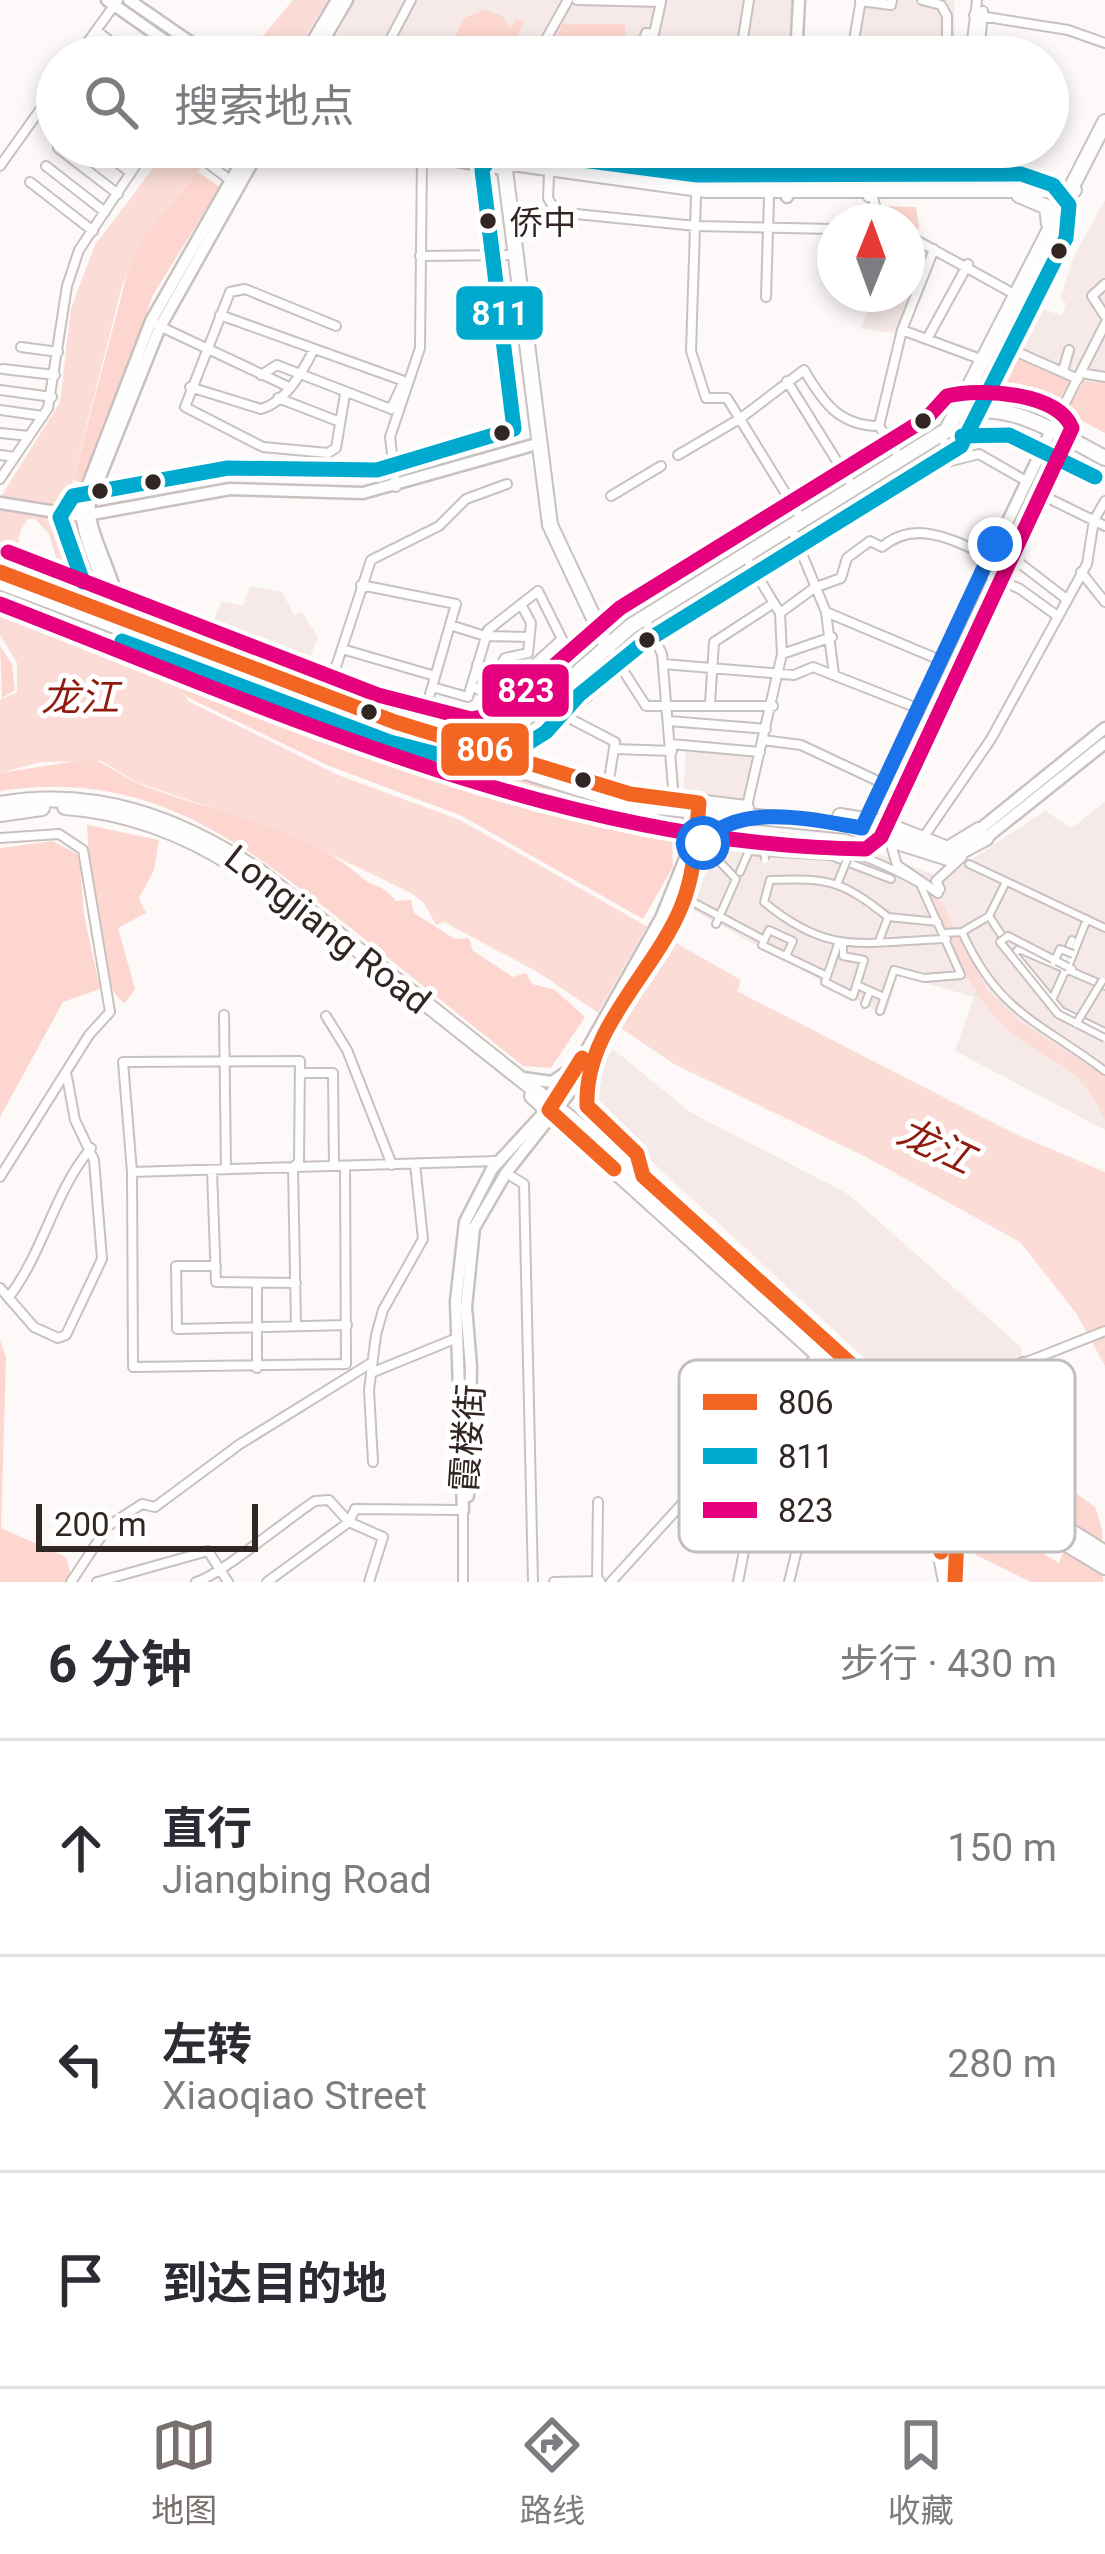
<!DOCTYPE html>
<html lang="zh">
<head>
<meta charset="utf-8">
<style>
	body { margin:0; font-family:Roboto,"Noto Sans SC",sans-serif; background:#f7f7f7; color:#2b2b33 }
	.compass { position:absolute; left:817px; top:204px; width:108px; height:108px; border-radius:50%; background:#fff; box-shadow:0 6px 18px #0003; rotate:1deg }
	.scale { position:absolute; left:36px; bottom:30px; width:222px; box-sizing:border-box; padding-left:12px; border:6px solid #322623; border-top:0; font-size:33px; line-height:42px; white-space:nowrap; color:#322623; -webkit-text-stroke:9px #fff; paint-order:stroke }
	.stop { position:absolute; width:36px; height:36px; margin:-27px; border:9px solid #1a73e8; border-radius:50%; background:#fff }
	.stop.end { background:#1a73e8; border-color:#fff; box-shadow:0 3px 12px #0008 }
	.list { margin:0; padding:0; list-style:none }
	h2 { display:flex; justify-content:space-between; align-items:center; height:156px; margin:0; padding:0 48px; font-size:51px }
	h2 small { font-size:39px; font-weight:400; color:#7c7c81 }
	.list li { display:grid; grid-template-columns:78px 1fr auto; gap:36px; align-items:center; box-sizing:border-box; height:216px; padding:0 48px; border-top:3px solid #e1e1e2 }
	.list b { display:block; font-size:45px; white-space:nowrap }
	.list p { margin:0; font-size:39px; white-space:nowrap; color:#7c7c81 }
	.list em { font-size:39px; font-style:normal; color:#7c7c81 }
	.icon { flex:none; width:66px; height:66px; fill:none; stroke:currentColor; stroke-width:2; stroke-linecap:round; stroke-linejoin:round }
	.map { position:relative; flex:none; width:1105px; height:1582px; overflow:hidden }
	.search { position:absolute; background:#fff; box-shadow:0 6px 18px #0003; left:36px; right:36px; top:36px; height:132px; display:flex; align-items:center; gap:30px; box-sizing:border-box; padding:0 42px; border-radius:66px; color:#7c7c81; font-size:45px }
	.sheet { height:804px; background:#fff }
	nav { display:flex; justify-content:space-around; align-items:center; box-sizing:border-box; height:168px; border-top:3px solid #e1e1e2; background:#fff; font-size:33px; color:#7c7c81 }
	nav a { display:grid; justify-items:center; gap:6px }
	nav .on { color:#79706e }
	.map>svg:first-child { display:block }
	.built { fill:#f6eae8 }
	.green { fill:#fcd6cf }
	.water { fill:#fbdcd6; fill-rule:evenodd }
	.pier { fill:#fdf9f8 }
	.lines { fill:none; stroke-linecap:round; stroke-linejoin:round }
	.pedestrian-casing { stroke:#c9c1bf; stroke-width:10 }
	.minor-casing { stroke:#c9c1bf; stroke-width:12 }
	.tertiary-casing { stroke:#c9c1bf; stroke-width:15 }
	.primary-casing { stroke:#c9c1bf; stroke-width:18 }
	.pedestrian { stroke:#fffefe; stroke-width:6 }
	.minor { stroke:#fffefe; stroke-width:8 }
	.tertiary { stroke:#fffefe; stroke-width:10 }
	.primary { stroke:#fffefe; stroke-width:14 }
	.pedestrian-bridge-casing { stroke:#c9c1bf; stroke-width:10; stroke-linecap:butt }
	.pedestrian-bridge { stroke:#fffefe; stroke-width:6 }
	.bus-1-casing { stroke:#fff; stroke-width:24 }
	.bus-2-casing { stroke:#fff; stroke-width:24 }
	.bus-3-casing { stroke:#fff; stroke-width:24 }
	.bus-1 { stroke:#f26522; stroke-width:15 }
	.bus-2 { stroke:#00a9ce; stroke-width:15 }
	.bus-3 { stroke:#e5007d; stroke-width:15 }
	.route { stroke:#1a73e8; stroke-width:15 }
	.bus-dot { fill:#322623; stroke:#fff; stroke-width:4.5 }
	.labels { text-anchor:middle; stroke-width:10; stroke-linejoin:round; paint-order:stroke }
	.bus-label { font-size:33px; fill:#322623; stroke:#fff; text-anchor:start }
	.street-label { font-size:36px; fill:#322623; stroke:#fff }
	.water-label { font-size:39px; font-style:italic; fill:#8f1c0e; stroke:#fff }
	.key { fill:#fff; stroke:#c2bebd; stroke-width:3 }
	.key-label { font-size:33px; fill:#322623 }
	.line-badge { stroke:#fff; stroke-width:4.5 }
	.badge-label { font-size:33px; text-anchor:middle; font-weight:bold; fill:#fff }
</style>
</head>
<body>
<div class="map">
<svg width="1105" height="1582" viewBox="0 0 1105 1582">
	<rect width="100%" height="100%" fill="#fdf9f8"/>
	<path class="built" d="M355 0H792L789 57H326Z
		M865 0H954L955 36 965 39V57H857Z
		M1105 200V383L1071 379 1031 358 1002 351 1024 301 1062 316 1066 303 1060 299 1074 256Z
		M877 294 911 295 899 334 860 328Z
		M250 586 282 592 294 615 302 612 318 637 302 678 206 643 221 601 243 606Z
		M686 744 756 758 746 799 689 793 684 787Z
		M1105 802V1130L955 1051 974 997 898 975 885 1016 689 908 724 839 742 832 843 840 943 878 1045 811 1072 828Z
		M613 1049 690 1112 848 1194 1021 1347 1022 1360 946 1416 924 1413 598 1112 591 1078Z"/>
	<path class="green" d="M484 10 502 16 511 28 517 19 524 22 508 57H446L464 18Z
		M562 24H625V39L556 38Z
		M198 172 220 187 153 295 86 484 73 480 130 263 143 236Z
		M878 206 916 207 919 227 914 236 907 233V222L879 218Z
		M1002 355 1031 358 1071 379 1052 411 984 402 981 394Z
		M1084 381 1105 383V433L1066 412Z
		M243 636 307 661 303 670 240 645Z
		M0 646 12 664 15 690 2 698Z
		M178 664 380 740 510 773 672 841 673 867 643 919 462 816 327 765 187 697 180 688Z
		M90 759C109 764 122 777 139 784 211 813 302 824 360 876 373 888 382 883 396 901L411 900 414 913 455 939 469 938 473 951 513 977 526 973 532 984 555 990 585 1017 551 1068 523 1066C466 1020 409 975 352 929 241 842 150 768 0 791V773Z
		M87 825 159 840 154 870 139 898 146 913 118 928 135 989 125 1003C92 984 90 863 87 825Z
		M53 841 79 855 84 915 100 989 63 1002 0 1117V848Z
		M0 1340 6 1358 1 1528 66 1557 73 1582H0Z
		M1027 1375 1059 1481 1095 1507 1102 1529 1103 1582H1031L976 1555 975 1533 989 1521 1059 1563 1077 1513 986 1459 974 1445C972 1413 1003 1391 1027 1375Z"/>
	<path class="water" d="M293 0H328L293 57H245Z
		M169 147H219L143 236 122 286 73 479 67 534 87 591 84 632 171 669 188 701 338 775 460 820 741 980 737 991 1011 1132 1105 1172V1366L1076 1313 1020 1242 866 1157 674 1064 536 971 444 922 436 925 424 903 411 893 293 836 136 782 101 761 41 762 0 773V700L17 692V663L0 635V498L60 402 71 308 95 245ZM28 519H35L49 534 56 558 48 565 25 561C15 545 17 534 28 519Z
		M931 895 942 903 987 990 1019 1021 1105 1076V1120C1074 1053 1047 1067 1004 1026 966 991 951 941 931 895Z"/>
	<path class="pier" d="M0 556 93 594 88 630 0 596Z
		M649 923 674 937 617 1036 594 1020Z"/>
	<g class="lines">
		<g class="pedestrian-casing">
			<path id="pedestrian" d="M969 864 1105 928
				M740 872 749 851 831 856 891 879
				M689 900 764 940
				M888 917 938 922
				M716 924 736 879 719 861 726 842C791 826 864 852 920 884L961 975 924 978 894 970 880 1011
				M962 932C999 1014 1039 1021 1105 1071
				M944 933 962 932 989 916
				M1004 939 989 916 1005 884
				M879 941 888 917C841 880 829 878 770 880L764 902C831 958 865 941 947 939
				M838 944 825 982 853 996 864 960 843 956V945
				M786 956 793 941 769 930 762 945 827 976
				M1062 964 1072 940
				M1072 969 1068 967 1087 919
				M857 985 884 997
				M1105 986 1019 949 1014 954 1061 1011 1105 1032
				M1052 1000 1065 971
				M865 1004 870 991"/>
		</g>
		<g class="minor-casing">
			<path id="minor" d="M577 0 661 2 654 34 646 33 639 57
				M922 0 941 5 947 16V57
				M860 1 891 5 892 0
				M974 15 1068 30 1105 43
				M96 30 130 57
				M77 57 118 0
				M381 57 411 0
				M536 57 568 0
				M740 57 749 0
				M851 57 861 0
				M970 57 977 0
				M979 57 983 11
				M97 147 131 173
				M186 147 230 180
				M971 147 972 193
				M979 147 980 188
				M58 148 118 194
				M0 166 57 86
				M46 166 105 212
				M549 175 548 198 556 212 696 226 835 229
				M624 179 628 152 709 164 869 165
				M30 182 93 231
				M706 193 711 147
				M696 196 691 351 706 398H727L802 520
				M868 197 869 147
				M873 197 878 220
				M907 235 1016 295
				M420 256 513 255
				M1105 284 1092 296 1105 316
				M766 297 769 197
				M220 315 404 381 391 409
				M157 325 289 387
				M336 326 245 289 230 292 185 407 263 447 328 453 336 448 345 394
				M902 330 983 360
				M927 339 968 264
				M1019 342 1017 352 1078 379
				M997 345 1017 352
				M21 347 58 352
				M3 369 55 375
				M1063 371 1069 350
				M1081 373 1105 377
				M261 375 277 365 391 409
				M787 381 853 487
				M190 387 261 409C286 402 303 371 314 349
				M0 390 52 397
				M278 398 340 422
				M0 410 43 416
				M1052 429 1105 324
				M0 433 29 436
				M942 436 951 461 979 454 1026 481
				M0 455 15 457
				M678 455 741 418 804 370C823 402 839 426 879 426
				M901 459 879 426 902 330 934 249
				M0 479 48 408 67 286 79 250 148 147
				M396 487 390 437 420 348 422 158
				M611 496 661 466
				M1052 500 1105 526
				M791 527 826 612 940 660
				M996 545 1065 598
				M744 554 780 613 782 654 747 806
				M983 572 1020 589 1056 615
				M1081 572 1105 602
				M361 585 456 604 420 729
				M780 613 814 588 841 578 847 558 870 541 882 547C916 518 954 541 989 556
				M826 613 834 674
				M645 619 662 654 674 800
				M450 625 485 636 529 637
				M608 647 646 706H773
				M342 649 435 676
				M782 654 832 637
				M664 664 794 675 813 667 917 708
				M477 665 497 671 505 658 528 653 531 623 521 604
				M432 687 468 697 488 630 538 591 562 639 497 698 471 686
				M326 697 371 560 439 526 466 499 507 484
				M710 703 714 642 774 603
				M567 717 615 742 608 786
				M669 721 766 729
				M540 738 622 666
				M763 740 801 745 882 783
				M671 744 760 752
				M615 749 672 751
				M0 838 59 834 83 850 110 1012 89 1035 0 1177
				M923 838 991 739 1087 564 1094 520 1105 501
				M890 841 897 865 938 893
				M940 889 936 881 962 857
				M224 1015 226 1169
				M326 1016 347 1050 392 1165
				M300 1073H333L334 1166
				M212 1170 216 1282 296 1283
				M132 1172 497 1161
				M506 1173 524 1184 533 1582
				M216 1266H176L177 1329 347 1325
				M257 1283V1368
				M0 1288 34 1327 58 1338 66 1335 102 1259 94 1160 75 1120 67 1077
				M9 1297C44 1251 54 1192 91 1148
				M296 1326 293 1167 299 1162 300 1061 123 1062 132 1172 133 1367 346 1364 345 1166
				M1024 1363 1105 1331
				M371 1373 457 1338
				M373 1462 369 1390 376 1335 383 1310 423 1239 415 1164
				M710 1473 780 1492
				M692 1494 768 1514
				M71 1582 108 1526 142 1504 155 1507 240 1444 371 1363
				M97 1582 208 1551 228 1582
				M196 1582C219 1576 287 1519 315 1501L329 1500 349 1522 383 1537 369 1582
				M267 1582 349 1522 355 1509 463 1510V1582
				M554 1582 600 1581
				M597 1582 598 1502
				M611 1582 818 1354
				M738 1582 752 1510
				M789 1582 806 1513 846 1411"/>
		</g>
		<g class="tertiary-casing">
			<path id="tertiary" d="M107 0 188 57
				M129 0 212 57
				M303 57 337 0
				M314 57 347 0
				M796 57 799 0
				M380 147 503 169
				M413 147 471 158
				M787 197 791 147
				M0 503 81 516 230 489 363 493 537 444
				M109 622C110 579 77 541 82 500L151 321 250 147
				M121 626C121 579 85 535 90 502L160 327 261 147
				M631 806 676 830 685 847
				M863 825 1051 431
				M979 830 1105 728
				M986 838 1105 743
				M698 852 712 833 744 818
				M585 1076 587 1106 637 1154 643 1176
				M523 1078 552 1082 577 1065
				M917 1423 941 1429 961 1420
				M951 1456C958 1410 988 1388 1024 1363
				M960 1463 966 1430 981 1405
				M468 1496 471 1367 466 1307 474 1228 506 1173 585 1073 680 910 694 861 699 806
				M463 1510 456 1301 465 1222 492 1169 563 1092 661 918 686 856 690 805"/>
		</g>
		<g class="primary-casing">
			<path id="primary" d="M1019 195 1047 207 1049 224
				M957 415C1008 397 1062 436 1105 458
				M0 582 369 723 628 804 847 826 948 858 986 838
				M43 589 168 637
				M607 646 550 525 504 162 707 190H1074
				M437 733 630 794 746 808
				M476 741 510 732 631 626 947 430 1105 122
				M0 804C96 787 180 819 260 872L643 1176 951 1456 1105 1553
				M65 807C125 811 184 833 235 866
				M0 814 42 808
				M840 816 882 823 948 849 979 830
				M532 1096 886 1416 932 1511 946 1582
				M889 1419 949 1473 1105 1567
				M961 1546 973 1514 1004 1512
				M947 1547 950 1467
				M955 1582 956 1534"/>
		</g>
		<use href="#pedestrian" class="pedestrian"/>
		<use href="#minor" class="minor"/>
		<use href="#tertiary" class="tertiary"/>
		<use href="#primary" class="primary"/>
		<g class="pedestrian-bridge-casing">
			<path id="pedestrian-bridge" d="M763 840 765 860
				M838 882 851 850
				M1054 962 1060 949 1073 954
				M1068 967 1008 936 1000 942 1058 1014 1105 1038
				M1076 1024 1102 981"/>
		</g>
		<use href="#pedestrian-bridge" class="pedestrian-bridge"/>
		<g class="bus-1-casing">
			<path id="bus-1" d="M0 572 395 722 630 794 699 803C696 837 695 873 682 905 655 973 584 1028 587 1106L637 1154 643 1176 960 1463 955 1582
				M582 1058 549 1110 614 1169
				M872 1403 916 1472 941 1552"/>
		</g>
		<g class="bus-2-casing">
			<path id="bus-2" d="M962 436 1009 435 1095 477
				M83 582 60 517 73 496 228 468 377 470 514 429 482 170 496 149 697 175 1021 174 1053 185 1069 205 1066 238 961 446 643 643 579 695 546 732 506 757 468 762 390 742 122 641"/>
		</g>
		<g class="bus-3-casing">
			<path id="bus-3" d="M0 604C278 711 563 846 866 849L881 837 1072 428C1058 392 980 388 947 396L927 418 620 608 500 713 471 719 378 695 8 552"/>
		</g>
		<use href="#bus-1" class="bus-1"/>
		<use href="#bus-2" class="bus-2"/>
		<use href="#bus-3" class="bus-3"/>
	</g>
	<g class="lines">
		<path class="route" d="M703 843C738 801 814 820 862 828L995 544"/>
	</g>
	<g class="bus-dot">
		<circle cx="488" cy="221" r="10"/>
		<circle cx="1059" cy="251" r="10"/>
		<circle cx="923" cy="421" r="10"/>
		<circle cx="502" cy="433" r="10"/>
		<circle cx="153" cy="482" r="10"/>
		<circle cx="100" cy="491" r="10"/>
		<circle cx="647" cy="640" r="10"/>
		<circle cx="369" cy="712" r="10"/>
		<circle cx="583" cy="780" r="10"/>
	</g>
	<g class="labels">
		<g class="bus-label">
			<text x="510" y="234">侨中</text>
		</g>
		<g class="street-label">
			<text transform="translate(328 929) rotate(38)" y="13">Longjiang Road</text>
			<text transform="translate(467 1438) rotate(-86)" y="13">霞楼街</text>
		</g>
		<g class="water-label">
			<text x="80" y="711">龙江</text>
			<text transform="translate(936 1145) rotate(25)" y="14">龙江</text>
		</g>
	</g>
	<rect x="679" y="1360" width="396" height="192" rx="18" class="key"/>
	<rect x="703" y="1394" width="54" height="16" fill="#f26522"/>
	<rect x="703" y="1448" width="54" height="16" fill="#00a9ce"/>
	<rect x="703" y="1502" width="54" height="16" fill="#e5007d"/>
	<g class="key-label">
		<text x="778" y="1414">806</text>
		<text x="778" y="1468">811</text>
		<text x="778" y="1522">823</text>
	</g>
	<g class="line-badge">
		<rect x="454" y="284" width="91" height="58" rx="12" fill="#00a9ce"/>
		<rect x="480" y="662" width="91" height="57" rx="12" fill="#e5007d"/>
		<rect x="439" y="721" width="92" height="57" rx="12" fill="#f26522"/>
	</g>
	<g class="badge-label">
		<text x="500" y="325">811</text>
		<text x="526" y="702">823</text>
		<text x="485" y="761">806</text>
	</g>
</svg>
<svg class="compass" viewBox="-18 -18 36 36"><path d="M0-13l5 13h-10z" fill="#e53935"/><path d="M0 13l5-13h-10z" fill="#7c7c81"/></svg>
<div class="scale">200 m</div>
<div class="stop" style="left:703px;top:843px"></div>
<div class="stop end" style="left:995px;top:544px"></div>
<div class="search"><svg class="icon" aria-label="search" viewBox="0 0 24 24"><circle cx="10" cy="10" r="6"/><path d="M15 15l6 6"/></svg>搜索地点</div>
</div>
<section class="sheet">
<h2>6 分钟<small>步行 · 430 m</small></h2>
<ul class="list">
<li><svg class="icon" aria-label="ahead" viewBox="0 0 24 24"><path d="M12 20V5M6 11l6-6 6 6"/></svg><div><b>直行</b><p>Jiangbing Road</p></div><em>150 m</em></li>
<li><svg class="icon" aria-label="left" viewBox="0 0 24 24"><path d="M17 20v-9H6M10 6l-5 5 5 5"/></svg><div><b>左转</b><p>Xiaoqiao Street</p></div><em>280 m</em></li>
<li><svg class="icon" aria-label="arrive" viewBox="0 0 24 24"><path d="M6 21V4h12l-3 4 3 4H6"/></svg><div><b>到达目的地</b></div></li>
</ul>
</section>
<nav>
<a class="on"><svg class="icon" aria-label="map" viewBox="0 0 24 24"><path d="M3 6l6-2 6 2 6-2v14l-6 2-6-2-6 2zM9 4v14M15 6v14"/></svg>地图</a>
<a><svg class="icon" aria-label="directions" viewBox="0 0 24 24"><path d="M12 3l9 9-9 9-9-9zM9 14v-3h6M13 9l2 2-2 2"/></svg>路线</a>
<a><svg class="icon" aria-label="saved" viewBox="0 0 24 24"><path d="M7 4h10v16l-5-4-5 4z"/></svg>收藏</a>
</nav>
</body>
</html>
